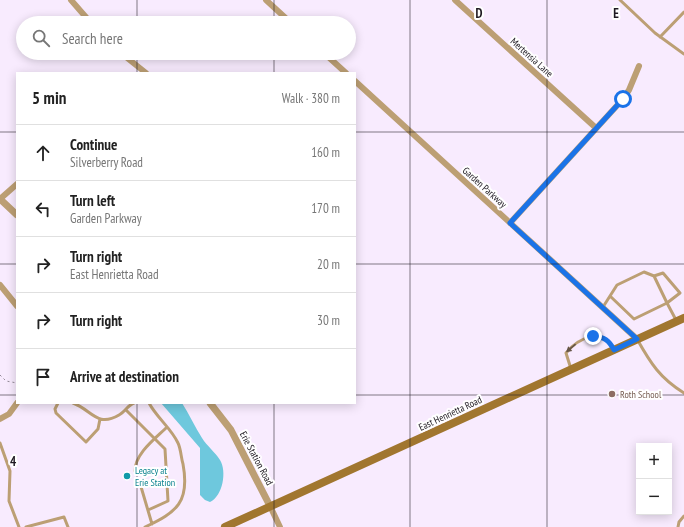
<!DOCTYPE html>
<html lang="en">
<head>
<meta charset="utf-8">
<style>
	body { margin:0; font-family:"PT Sans Narrow",sans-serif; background:#f6f6f6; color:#222 }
	.controls { position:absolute; right:12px; bottom:12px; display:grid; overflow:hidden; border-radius:0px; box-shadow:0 2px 10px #0003 }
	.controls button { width:36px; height:36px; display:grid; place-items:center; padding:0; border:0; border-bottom:1px solid #e0e0e0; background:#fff; color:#222; font:20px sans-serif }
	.stop { position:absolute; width:12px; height:12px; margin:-9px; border:3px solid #1a73e8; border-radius:50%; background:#fff }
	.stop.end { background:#1a73e8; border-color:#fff; box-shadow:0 1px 4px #0008 }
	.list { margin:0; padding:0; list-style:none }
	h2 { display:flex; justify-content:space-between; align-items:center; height:52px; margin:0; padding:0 16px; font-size:17px }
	h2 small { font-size:13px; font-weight:400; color:#767676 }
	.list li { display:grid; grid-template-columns:26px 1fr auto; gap:12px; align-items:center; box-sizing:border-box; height:56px; padding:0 16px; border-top:1px solid #e0e0e0 }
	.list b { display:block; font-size:15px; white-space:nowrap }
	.list p { margin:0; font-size:13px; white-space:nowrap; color:#767676 }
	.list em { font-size:13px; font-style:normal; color:#767676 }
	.icon { flex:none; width:22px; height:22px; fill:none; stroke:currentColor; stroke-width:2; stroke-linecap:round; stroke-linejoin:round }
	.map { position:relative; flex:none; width:684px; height:527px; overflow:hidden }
	.search { position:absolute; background:#fff; box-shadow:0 2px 10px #0003; left:16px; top:16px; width:340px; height:44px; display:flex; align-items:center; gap:10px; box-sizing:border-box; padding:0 14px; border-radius:22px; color:#767676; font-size:15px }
	.panel { position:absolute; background:#fff; box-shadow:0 2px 10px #0003; left:16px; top:72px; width:340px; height:332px; border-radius:0px }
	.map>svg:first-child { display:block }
	.water { fill:#6ec8dd }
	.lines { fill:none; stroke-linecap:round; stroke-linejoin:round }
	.path { stroke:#938997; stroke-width:1; stroke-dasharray:2 3; stroke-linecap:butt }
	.service { stroke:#bc9f74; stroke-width:3 }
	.minor { stroke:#bc9f74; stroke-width:6 }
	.tertiary { stroke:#bc9f74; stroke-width:7 }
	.secondary { stroke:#a1762f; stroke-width:8 }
	.oneway { fill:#655546 }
	.route { stroke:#1a73e8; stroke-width:5 }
	.grid { fill:none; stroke:#1e1921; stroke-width:1; stroke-opacity:0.55 }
	.education-dot { fill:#8d6e63; stroke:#fff; stroke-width:1.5 }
	.culture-dot { fill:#0f9aa8; stroke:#fff; stroke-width:1.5 }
	.labels { text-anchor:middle; stroke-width:4; stroke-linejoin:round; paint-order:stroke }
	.street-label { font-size:10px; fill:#1e1921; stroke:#fff }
	.education-label { font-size:10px; fill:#785e54; stroke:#fff; text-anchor:start }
	.culture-label { font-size:10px; fill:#0d838f; stroke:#fff; text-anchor:start }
	.grid-label { font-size:13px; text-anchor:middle; font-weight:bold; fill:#1e1921; stroke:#fff; stroke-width:4; stroke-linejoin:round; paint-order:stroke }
</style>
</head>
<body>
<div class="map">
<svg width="684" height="527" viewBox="0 0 684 527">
	<rect width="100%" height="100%" fill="#f8ebfe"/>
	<path class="water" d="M161 403H182C189 414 195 427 202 438 207 446 215 452 220 460 227 471 223 496 210 502L205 500 200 495V448Z"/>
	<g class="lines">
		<path class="path" d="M0 375 6 381 17 383"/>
		<path class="service" d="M620 0 655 33 684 54
			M660 37 684 12
			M610 296 634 319 667 303 654 276
			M603 307 617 285 644 272 654 276 663 273 680 293 667 303 676 320
			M637 339C651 364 660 378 684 393
			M571 369 566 353C579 337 602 328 614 349
			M58 403 55 409 56 413 86 442 98 429 100 419
			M73 403C92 410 97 428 119 415 125 412 128 405 134 403
			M126 410 165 449 168 501 148 510
			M0 443 10 471 9 501 19 527
			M135 471C135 453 156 438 167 427
			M139 480 152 524
			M26 527 64 517 68 527
			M145 527C177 512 190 502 183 464 181 458 181 449 178 443 171 428 157 418 149 403
			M678 527 679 522 684 516"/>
		<path class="minor" d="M71 0 91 23
			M266 0 291 23
			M455 0 596 128
			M121 53 146 73
			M324 53 346 73
			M355 81 637 339
			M0 199 17 184
			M510 223 623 99 629 90 639 66
			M0 285 17 306
			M0 419 9 414 17 403
			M270 506 280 527"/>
		<path class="tertiary" d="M0 199 17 215
			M210 403 231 430 270 506"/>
		<path class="secondary" d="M225 527 684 318"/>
	</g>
	<defs><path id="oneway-solid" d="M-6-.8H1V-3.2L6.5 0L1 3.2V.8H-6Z"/></defs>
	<use class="oneway" href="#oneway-solid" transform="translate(571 348) rotate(140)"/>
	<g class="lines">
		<path class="route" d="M593 336C604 337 609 340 614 350L637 339 510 223 623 99"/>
	</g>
	<path class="grid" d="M137 0V23M274 0V23M410 0V527M547 0V527M137 53V73M274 53V73M0 132H17M355 132H684M0 264H17M355 264H684M0 395H17M355 395H684M137 403V527M274 403V527"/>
	<circle class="education-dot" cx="612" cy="394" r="4"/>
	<circle class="culture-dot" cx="127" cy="476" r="4"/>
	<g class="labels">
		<g class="street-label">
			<text transform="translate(532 57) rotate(42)" y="4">Mertensia Lane</text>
			<text transform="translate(485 187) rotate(42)" y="4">Garden Parkway</text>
			<text transform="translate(450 413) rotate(-25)" y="4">East Henrietta Road</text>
			<text transform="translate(257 458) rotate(62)" y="4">Erie Station Road</text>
		</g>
		<g class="education-label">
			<text x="620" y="398">Roth School</text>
		</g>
		<g class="culture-label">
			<text x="135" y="474">Legacy at<tspan x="135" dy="12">Erie Station</tspan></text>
		</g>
	</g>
	<g class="grid-label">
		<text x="479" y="18">D</text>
		<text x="616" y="18">E</text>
		<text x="13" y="466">4</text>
	</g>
</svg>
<div class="controls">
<button>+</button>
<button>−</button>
</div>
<div class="stop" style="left:623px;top:99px"></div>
<div class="stop end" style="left:593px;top:336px"></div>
<div class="search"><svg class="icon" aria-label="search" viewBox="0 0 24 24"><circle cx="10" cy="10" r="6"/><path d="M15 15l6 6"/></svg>Search here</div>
<section class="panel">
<h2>5 min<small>Walk · 380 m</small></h2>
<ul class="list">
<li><svg class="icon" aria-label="ahead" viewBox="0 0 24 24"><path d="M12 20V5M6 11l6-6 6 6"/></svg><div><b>Continue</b><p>Silverberry Road</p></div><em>160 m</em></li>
<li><svg class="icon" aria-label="left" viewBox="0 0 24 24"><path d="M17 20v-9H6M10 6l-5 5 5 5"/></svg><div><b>Turn left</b><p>Garden Parkway</p></div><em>170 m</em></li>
<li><svg class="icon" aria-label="right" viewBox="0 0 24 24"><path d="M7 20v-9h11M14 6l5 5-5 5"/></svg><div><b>Turn right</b><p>East Henrietta Road</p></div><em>20 m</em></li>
<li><svg class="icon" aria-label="right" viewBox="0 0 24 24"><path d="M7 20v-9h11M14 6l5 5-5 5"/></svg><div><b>Turn right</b></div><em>30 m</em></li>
<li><svg class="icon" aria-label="arrive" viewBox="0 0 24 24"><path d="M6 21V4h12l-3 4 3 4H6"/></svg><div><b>Arrive at destination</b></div></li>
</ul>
</section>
</div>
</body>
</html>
